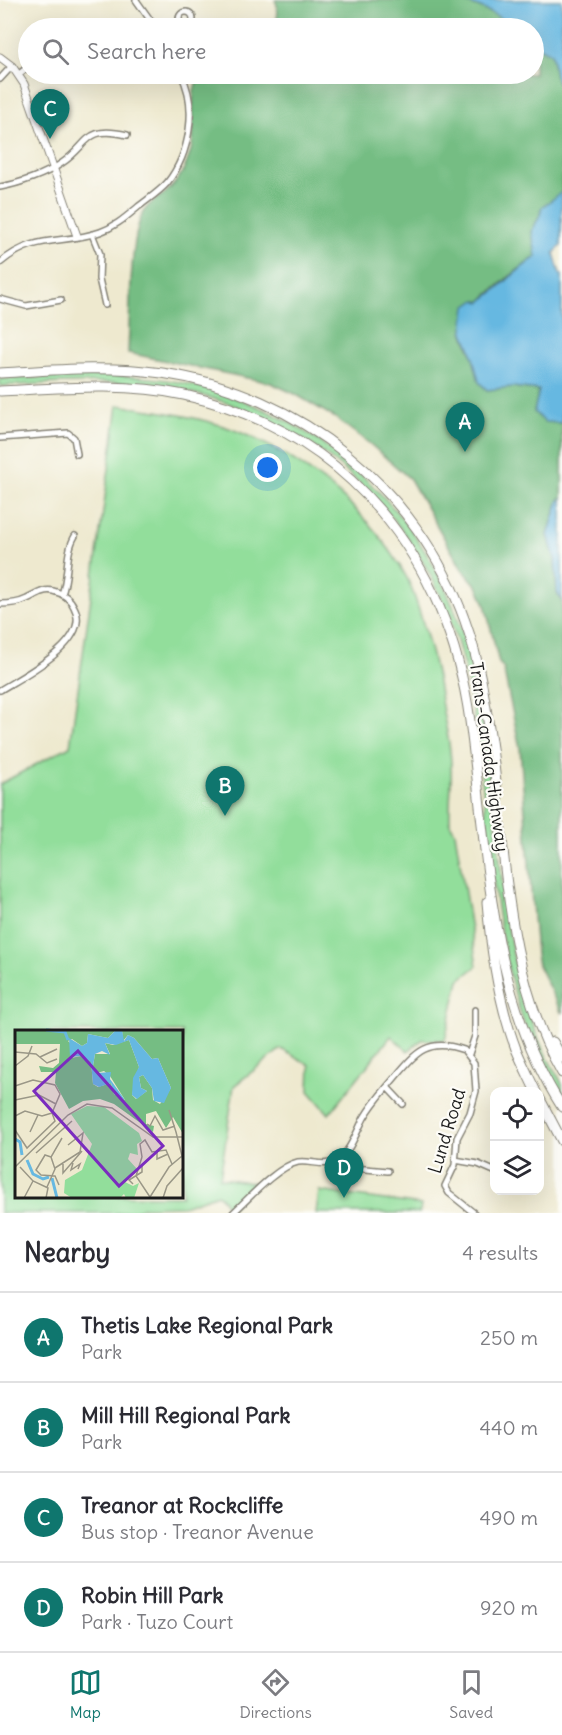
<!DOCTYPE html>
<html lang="en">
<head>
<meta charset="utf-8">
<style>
	body { margin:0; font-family:Delius,sans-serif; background:#f7f7f7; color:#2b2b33 }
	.controls { position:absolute; right:18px; bottom:18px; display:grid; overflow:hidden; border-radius:12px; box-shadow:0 6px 24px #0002 }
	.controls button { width:54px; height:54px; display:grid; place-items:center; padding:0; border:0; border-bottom:2px solid #e1e1e2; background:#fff; color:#2b2b33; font:30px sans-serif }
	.you { position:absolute; left:268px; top:468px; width:21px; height:21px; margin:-15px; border:4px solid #fff; border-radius:50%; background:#1a73e8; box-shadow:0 0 0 9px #1a73e833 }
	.badge { display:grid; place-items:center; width:39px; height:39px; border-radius:50%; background:#0f766e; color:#fff; font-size:20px; font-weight:700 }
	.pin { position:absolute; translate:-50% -50px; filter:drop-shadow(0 2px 3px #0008) }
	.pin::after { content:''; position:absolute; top:32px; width:21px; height:18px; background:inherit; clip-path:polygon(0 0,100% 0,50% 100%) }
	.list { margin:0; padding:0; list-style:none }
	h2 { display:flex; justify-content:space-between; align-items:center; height:78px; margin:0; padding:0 24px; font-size:26px }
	h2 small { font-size:20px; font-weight:400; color:#7c7c81 }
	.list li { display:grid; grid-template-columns:39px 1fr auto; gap:18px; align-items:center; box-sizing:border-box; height:90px; padding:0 24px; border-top:2px solid #e1e1e2 }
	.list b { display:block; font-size:22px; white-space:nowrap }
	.list p { margin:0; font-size:20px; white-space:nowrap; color:#7c7c81 }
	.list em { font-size:20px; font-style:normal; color:#7c7c81 }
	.icon { flex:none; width:33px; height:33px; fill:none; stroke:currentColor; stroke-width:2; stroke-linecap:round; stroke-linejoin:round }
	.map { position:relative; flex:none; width:562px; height:1213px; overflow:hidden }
	.search { position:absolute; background:#fff; box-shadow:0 6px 24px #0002; left:18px; right:18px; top:18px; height:66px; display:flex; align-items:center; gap:15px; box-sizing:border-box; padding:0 21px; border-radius:33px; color:#7c7c81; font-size:22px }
	.sheet { height:438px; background:#fff }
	nav { display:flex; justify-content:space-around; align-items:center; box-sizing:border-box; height:84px; border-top:2px solid #e1e1e2; background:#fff; font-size:16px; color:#7c7c81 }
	nav a { display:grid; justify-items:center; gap:3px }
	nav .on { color:#0f766e }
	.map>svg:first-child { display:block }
	.green { fill:#92de9b; stroke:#577d5c; stroke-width:1.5; fill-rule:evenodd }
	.forest { fill:#75bd83; stroke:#486c50; stroke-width:1.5 }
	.water { fill:#66b8e1; stroke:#416a7e; stroke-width:1.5 }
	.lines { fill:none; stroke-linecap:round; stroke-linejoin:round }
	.minor-casing { stroke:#858276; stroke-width:8 }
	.tertiary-casing { stroke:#858276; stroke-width:9 }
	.motorway-casing { stroke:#858276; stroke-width:11 }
	.minor { stroke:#fff; stroke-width:5 }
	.tertiary { stroke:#fff; stroke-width:7 }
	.motorway { stroke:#fff; stroke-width:9 }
	.labels { text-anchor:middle; stroke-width:4.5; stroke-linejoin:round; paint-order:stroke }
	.street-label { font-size:18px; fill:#1c1c1c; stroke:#fdfcf7 }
	.inset-river { fill:none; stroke:#66b8e1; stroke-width:3 }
	.inset-road { fill:none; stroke:#9a9787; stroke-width:1.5 }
	.view { fill:#7b2cbf; fill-opacity:0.15; stroke:#7b2cbf; stroke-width:3 }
	.inset-edge { fill:none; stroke:#1c1c1c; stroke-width:3 }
</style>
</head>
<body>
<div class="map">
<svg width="562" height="1213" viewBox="0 0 562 1213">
	<rect width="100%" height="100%" fill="#fdfcf7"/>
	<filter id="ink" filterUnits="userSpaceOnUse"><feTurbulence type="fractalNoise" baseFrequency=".0167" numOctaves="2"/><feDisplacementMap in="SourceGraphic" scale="12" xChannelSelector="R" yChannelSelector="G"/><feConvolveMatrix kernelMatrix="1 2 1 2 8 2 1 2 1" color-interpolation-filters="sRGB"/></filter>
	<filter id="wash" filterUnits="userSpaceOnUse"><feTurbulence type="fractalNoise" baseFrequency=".008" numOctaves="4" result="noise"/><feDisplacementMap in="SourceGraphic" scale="24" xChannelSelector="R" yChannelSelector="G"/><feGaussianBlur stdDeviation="1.35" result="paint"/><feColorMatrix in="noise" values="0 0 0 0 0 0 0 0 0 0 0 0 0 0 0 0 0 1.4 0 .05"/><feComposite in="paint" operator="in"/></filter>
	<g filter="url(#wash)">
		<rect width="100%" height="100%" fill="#eee9cf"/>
		<path class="green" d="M110 375C142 377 173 379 204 388 333 422 436 525 469 655 492 745 495 841 509 933 514 966 523 998 535 1030 540 1043 546 1056 553 1068 556 1073 561 1080 562 1085 562 1089 562 1095 562 1099 550 1078 537 1057 528 1034 491 935 490 827 475 723 469 685 461 647 447 611 403 499 301 416 184 391 123 378 61 383 0 386V379Z
			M118 405C156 411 193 415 229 428 302 455 370 510 407 578 411 586 414 596 417 604 428 637 437 671 442 706 445 725 451 745 451 765 452 784 449 804 450 824L455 832 477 966 459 980 445 1040H422L408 1051 391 1036 329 1114 309 1091 310 1065 281 1049 234 1086 220 1178 256 1183 230 1209 218 1194 183 1206 144 1207 135 1211 118 1213H0V784L70 746ZM16 1032H182V1196H16Z
			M319 1191 421 1205 420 1213H316Z"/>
		<path class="forest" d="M275 0H467V3C482 8 502 16 511 28H275C277 19 280 9 275 0Z
			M534 45 551 53C555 66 552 78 562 89V192L541 213 532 231 537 257C521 266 461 312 463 330 465 339 470 348 473 357 476 370 478 380 487 390L512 387 539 390 534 412 545 422 562 423V498L559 500 548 535 555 559 557 592 562 602V1014L538 965 536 955 520 748 503 667 499 663 485 604 477 586 462 569 410 479 370 444 334 417 295 394 271 383 128 353C130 321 129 235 144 211 149 203 158 198 165 193 179 181 186 168 191 150 198 127 186 94 201 74H534Z"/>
		<path class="water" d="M467 0H562V89C552 78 555 66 551 53L534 45V28H511C502 16 482 8 467 3Z
			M562 192 561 246 554 253 560 274 562 275V423L545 422 534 412 539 390 512 387 487 390 479 382 471 350 463 330 466 307 476 300 481 302C485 297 488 297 492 293 508 280 519 268 536 257L532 231 541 213V208Z
			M562 498V602L557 592 555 559 548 535 559 500Z"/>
	</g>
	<g filter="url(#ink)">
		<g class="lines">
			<g class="minor-casing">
				<path id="minor" d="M136 0 156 28
					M179 19a7 7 0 1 1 14 0a7 7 0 1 1-14 0Z
					M168 28 180 22
					M19 74 28 67
					M0 79 12 66
					M0 187C18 184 47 174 62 163 90 144 84 125 127 135
					M92 234 100 254 99 279 105 305
					M0 263C35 233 62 245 100 232 115 227 126 217 138 207 148 199 159 192 167 183 190 154 198 107 181 74
					M0 299 26 306 61 300
					M0 438 68 433 74 438 77 454
					M62 594C69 576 65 552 75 536
					M0 604C9 604 19 603 27 599 36 595 42 589 53 591 62 593 70 598 74 607 93 641 23 676 0 690
					M469 1054 475 1036V1010
					M387 1087 403 1104
					M340 1159 354 1168 388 1171
					M455 1160 478 1164 494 1171
					M233 1213C248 1199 278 1166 298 1162 311 1160 326 1168 338 1160 350 1152 357 1131 364 1118 372 1104 382 1093 392 1081 414 1055 426 1036 464 1050L474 1063 476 1091 470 1113 457 1138 455 1165 445 1186 449 1193 474 1213"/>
			</g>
			<g class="tertiary-casing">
				<path id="tertiary" d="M0 57 12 66 24 84 77 236"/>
			</g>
			<g class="motorway-casing">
				<path id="motorway" d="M0 373C53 370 108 365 162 373 300 393 418 489 465 621 480 662 486 706 492 748 506 856 506 976 562 1073
					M0 391C61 388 124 382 184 395 348 431 448 559 470 721 488 852 488 992 562 1107
					M487 902C491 951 498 1002 516 1049 522 1063 529 1077 536 1092
					M553 1042 562 1058
					M540 1099 562 1141"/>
			</g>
			<use href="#minor" class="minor"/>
			<use href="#tertiary" class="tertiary"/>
			<use href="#motorway" class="motorway"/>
		</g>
	</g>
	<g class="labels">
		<g class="street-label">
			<text transform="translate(489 757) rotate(82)" y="6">Trans-Canada Highway</text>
			<text transform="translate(447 1131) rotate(-73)" y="6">Lund Road</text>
		</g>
	</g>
	<g transform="translate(15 1030)">
		<rect width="168" height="168" fill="#eee9cf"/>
		<path d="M72 76 89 77 124 103 127 111 122 114 123 125 115 123 113 129 122 139 110 152 118 156 124 153 119 168H111L109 164 105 168H57L49 163 50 150 67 140 77 114 56 84Z" fill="#92de9b"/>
		<path d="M0 0H101L93 8 73 4 72 13 67 16 57 9 53 11 57 15 56 28 66 26 76 31 78 54 83 57 96 53 99 64 110 70 95 46 89 41 82 43 78 36 80 24H95L90 13 98 15 114 10 124 37 117 65 121 69 132 61 126 58 124 47 128 45 137 58 138 70 145 74 156 58 143 28 137 29 119 8 113 5 108 11 107 0H168V104L158 87 151 98 141 81 131 84V94L139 96 138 102 99 74 85 69 68 71 54 79 40 53 41 42H26L24 36 38 38 44 33 45 14H0Z" fill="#75bd83"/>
		<path d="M101 0H107L109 11 113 5 119 8 137 29 143 28 156 58 149 73 139 71 137 58 128 45 124 47 126 58 132 61 122 69 117 65 118 48 124 37 114 10 101 15 90 13 95 25 87 21 80 24 78 36 82 43 96 42 95 49 110 70 99 64 96 53 84 57 78 54 76 32 66 26 55 27 54 8 67 16 72 13 73 4 93 8Z" fill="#66b8e1"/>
		<path class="inset-river" d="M31 0 50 2 53 10M0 109 5 112 7 125M12 130 18 144 28 149 34 147M37 148 42 168"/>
		<path class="inset-road" d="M0 22 21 24 32 33 42 29M25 27 42 19M0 36 13 26 17 16M0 56 18 50 40 55 45 64 37 83M0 70 24 65 41 74M154 80 161 102M0 86 10 81 27 86 37 83M132 94 135 96 140 86 148 100 160 96M0 100 12 118 40 91 37 83M15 102 23 85M161 102 168 130M142 122V129L153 124M21 123 57 91M36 127 30 125 21 140 26 145 40 146 44 155M127 127 121 146 135 167 154 137 167 126M127 127 125 114 130 110 137 122 151 120 157 134M58 133 56 140 65 134 63 139M48 134V143L67 121M0 137 53 85 72 74 97 78 138 107H168M5 137 18 151 33 158 31 168M40 138 65 122 68 103 53 115M118 154 114 150 127 142V136M32 157 40 139 36 127 47 108M9 168 18 151M148 168 152 156 168 138"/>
		<path class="view" d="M63 21 148 116 104 156 19 61Z"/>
		<rect width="168" height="168" class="inset-edge"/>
	</g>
</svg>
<div class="controls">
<button><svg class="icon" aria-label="locate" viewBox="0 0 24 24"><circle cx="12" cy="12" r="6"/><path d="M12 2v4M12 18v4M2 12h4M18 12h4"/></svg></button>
<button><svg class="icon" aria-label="layers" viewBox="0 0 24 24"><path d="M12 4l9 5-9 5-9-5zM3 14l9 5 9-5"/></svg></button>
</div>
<div class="you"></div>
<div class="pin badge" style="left:465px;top:452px">A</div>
<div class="pin badge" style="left:225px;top:816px">B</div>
<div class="pin badge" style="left:50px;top:139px">C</div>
<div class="pin badge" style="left:344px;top:1198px">D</div>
<div class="search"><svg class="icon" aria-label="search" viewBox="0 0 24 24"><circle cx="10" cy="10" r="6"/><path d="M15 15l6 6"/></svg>Search here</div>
</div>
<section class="sheet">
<h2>Nearby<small>4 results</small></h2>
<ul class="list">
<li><span class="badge">A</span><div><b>Thetis Lake Regional Park</b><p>Park</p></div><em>250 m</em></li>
<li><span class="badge">B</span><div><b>Mill Hill Regional Park</b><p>Park</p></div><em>440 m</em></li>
<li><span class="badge">C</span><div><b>Treanor at Rockcliffe</b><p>Bus stop · Treanor Avenue</p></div><em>490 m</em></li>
<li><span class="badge">D</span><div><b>Robin Hill Park</b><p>Park · Tuzo Court</p></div><em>920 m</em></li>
</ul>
</section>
<nav>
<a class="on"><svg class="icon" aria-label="map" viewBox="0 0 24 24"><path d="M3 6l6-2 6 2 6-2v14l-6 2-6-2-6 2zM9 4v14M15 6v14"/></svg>Map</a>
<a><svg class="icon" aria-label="directions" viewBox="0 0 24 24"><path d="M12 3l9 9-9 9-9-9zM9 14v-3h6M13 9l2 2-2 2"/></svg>Directions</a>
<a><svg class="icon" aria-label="saved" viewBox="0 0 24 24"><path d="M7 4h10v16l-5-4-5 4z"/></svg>Saved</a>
</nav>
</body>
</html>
